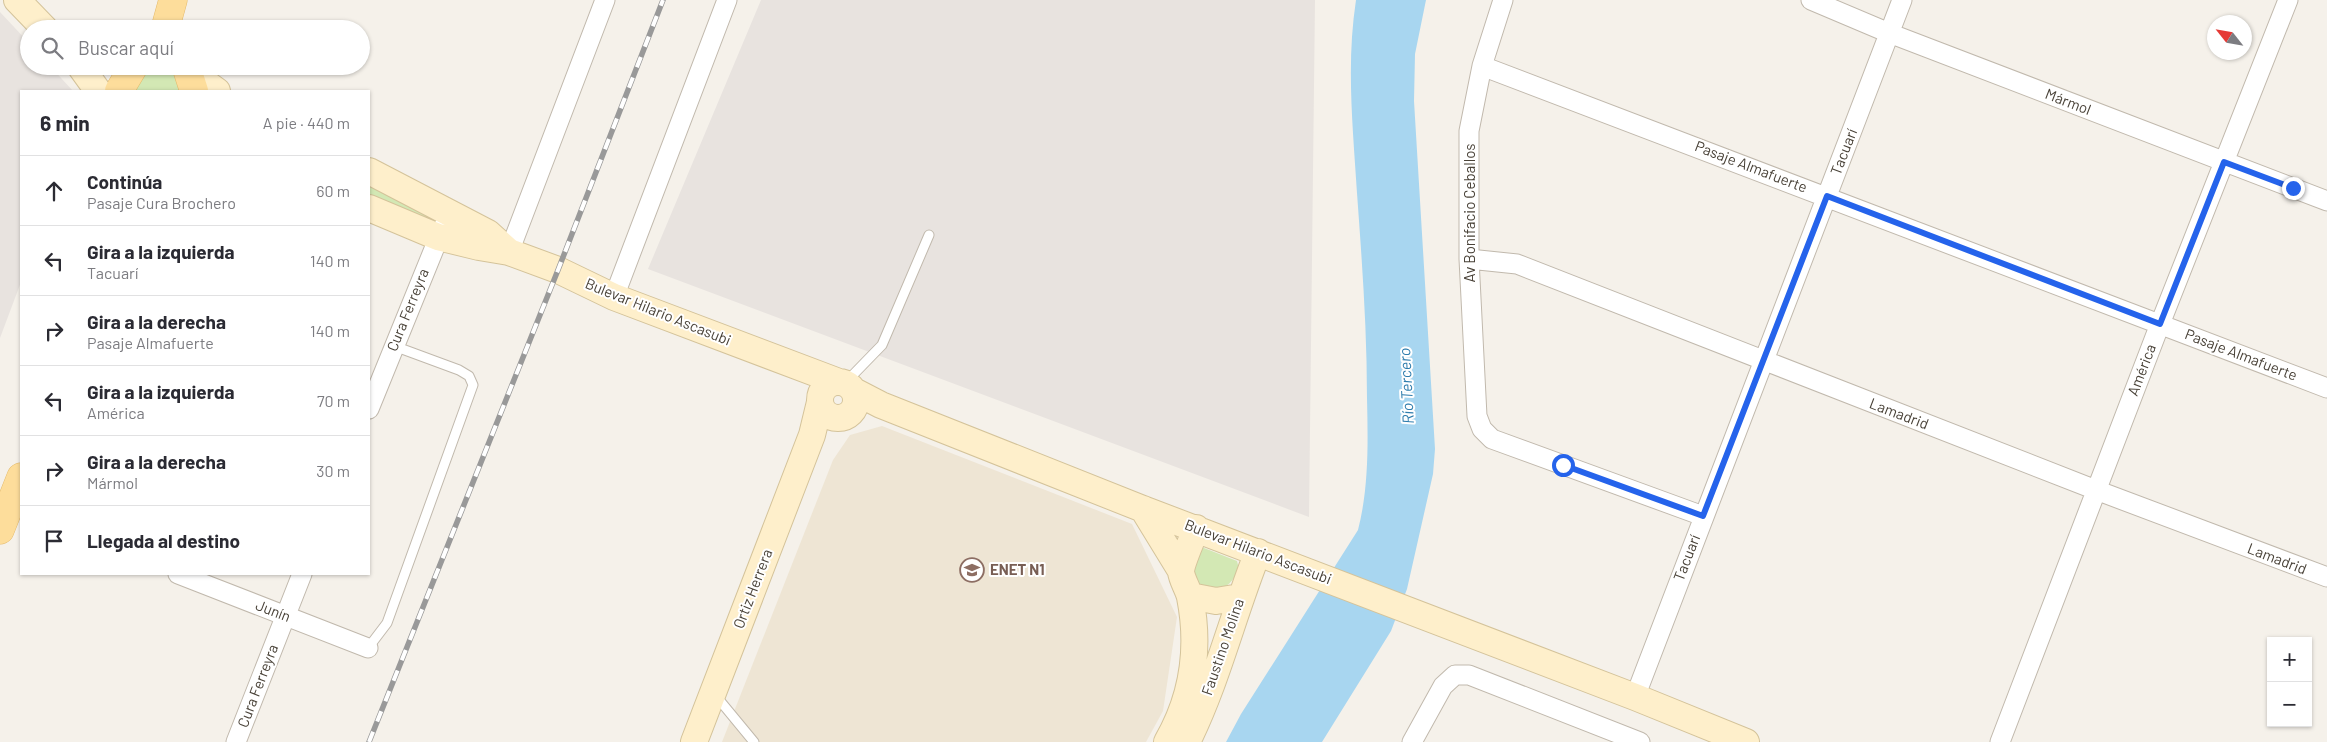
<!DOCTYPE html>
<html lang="es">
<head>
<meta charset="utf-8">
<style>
	body { margin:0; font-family:Barlow,sans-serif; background:#f7f7f7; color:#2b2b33 }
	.controls { position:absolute; right:15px; bottom:15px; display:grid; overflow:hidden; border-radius:0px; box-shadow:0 1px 4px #0004 }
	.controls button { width:45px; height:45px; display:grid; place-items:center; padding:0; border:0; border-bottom:1px solid #e1e1e2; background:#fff; color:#2b2b33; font:25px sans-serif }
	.compass { position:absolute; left:2207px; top:15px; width:45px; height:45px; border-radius:50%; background:#fff; box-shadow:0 1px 4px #0004; rotate:301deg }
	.stop { position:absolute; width:15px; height:15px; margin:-11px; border:4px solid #2563eb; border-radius:50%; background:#fff }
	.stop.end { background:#2563eb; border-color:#fff; box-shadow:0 1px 5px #0008 }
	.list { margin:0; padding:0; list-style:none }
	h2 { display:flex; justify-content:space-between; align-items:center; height:65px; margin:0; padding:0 20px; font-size:21px }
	h2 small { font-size:16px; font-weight:400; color:#7c7c81 }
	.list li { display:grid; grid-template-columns:32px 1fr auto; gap:15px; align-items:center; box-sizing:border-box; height:70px; padding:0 20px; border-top:1px solid #e1e1e2 }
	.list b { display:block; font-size:19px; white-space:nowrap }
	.list p { margin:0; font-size:16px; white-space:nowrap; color:#7c7c81 }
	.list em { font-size:16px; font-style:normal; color:#7c7c81 }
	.icon { flex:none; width:28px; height:28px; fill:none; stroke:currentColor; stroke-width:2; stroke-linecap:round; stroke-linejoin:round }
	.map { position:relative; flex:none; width:2327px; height:742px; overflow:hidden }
	.search { position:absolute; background:#fff; box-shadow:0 1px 4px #0004; left:20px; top:20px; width:350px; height:55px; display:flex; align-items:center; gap:12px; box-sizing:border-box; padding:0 18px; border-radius:28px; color:#7c7c81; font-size:19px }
	.panel { position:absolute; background:#fff; box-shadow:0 1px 4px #0004; left:20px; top:90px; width:350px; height:485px; border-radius:0px }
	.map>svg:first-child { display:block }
	.industrial { fill:#e8e3df }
	.education { fill:#eee5d4 }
	.green { fill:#d3e8b4 }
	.water { fill:#a8d6f0 }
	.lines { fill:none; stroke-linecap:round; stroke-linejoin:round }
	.lane-casing { stroke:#c1b9ad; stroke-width:11 }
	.street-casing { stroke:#c1b9ad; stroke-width:21 }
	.secondary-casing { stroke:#d4c39a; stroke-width:28 }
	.primary-casing { stroke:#e3b96a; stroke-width:29 }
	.lane { stroke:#fff; stroke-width:9 }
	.street { stroke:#fff; stroke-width:19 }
	.secondary { stroke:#feefcb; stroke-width:26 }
	.primary { stroke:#fddd9b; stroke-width:28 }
	.rail-casing { stroke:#999; stroke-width:5.5 }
	.rail { stroke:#fff; stroke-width:4; stroke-dasharray:11; stroke-linecap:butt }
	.route { stroke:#2563eb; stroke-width:6 }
	.labels { text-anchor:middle; stroke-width:4; stroke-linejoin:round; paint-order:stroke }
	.street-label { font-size:15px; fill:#494238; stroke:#fff }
	.education-label { font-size:15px; font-weight:bold; fill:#785e54; stroke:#fff; text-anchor:start }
	.water-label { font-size:16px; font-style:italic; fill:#2f7dad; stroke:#fff }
</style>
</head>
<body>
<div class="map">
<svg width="2327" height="742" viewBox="0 0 2327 742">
	<rect width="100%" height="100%" fill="#f5f1ea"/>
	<path class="industrial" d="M761 0H1315L1309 517 648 269Z
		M0 12 29 43V66H50L73 91H21V282L0 338Z"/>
	<path class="education" d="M882 426 1132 524 1177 617 1163 711 1146 742H722L833 460 850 435Z"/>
	<path class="green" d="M148 66C171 66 176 67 180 91H129L143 70Z
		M369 181 437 218 435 226 369 199Z
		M1199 546 1237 561 1239 569C1227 592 1222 589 1198 587L1189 573Z"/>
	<path class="water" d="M1356 0H1426L1415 54 1414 101 1435 449 1433 474 1407 589 1391 631 1322 742H1226L1241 714 1358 530C1369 487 1368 443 1367 398 1367 329 1362 262 1357 193 1353 128 1346 65 1356 0Z"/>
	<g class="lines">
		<g class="lane-casing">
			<path id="lane" d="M845 383 882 345 929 235
				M368 648 387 623 473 385 469 376 459 370 394 346
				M716 696 754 742"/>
		</g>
		<g class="street-casing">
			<path id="street" d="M1503 0 1482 66 1469 131V259L1477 416 1482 429 1492 439 1703 516
				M1811 0 1889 33 2327 201
				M1482 66 2327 388
				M509 252 605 0
				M1469 259 1517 264 2096 490 2327 577
				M614 297 727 0
				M369 409 443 227
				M178 574 368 648
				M1635 697 1902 0
				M236 742 302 574
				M1412 742 1443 686 1455 675H1469L1640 742
				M2000 742 2160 324 2288 0"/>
		</g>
		<g class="secondary-casing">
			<path id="secondary" d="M17 0 45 29
				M80 66 98 91
				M188 70 217 91
				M369 171 488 233 508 251
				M369 208 438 237 479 247 509 252 558 270 614 297 839 382
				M820 400a18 18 0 1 1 36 0a18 18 0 1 1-36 0Z
				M854 391 881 405 1143 509 1635 697 1746 742
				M1143 509 1181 571
				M1190 596 1216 601 1240 597
				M694 742 812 435 820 402
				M1167 742C1193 697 1200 648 1190 597 1188 589 1182 580 1181 572 1181 563 1193 538 1196 528
				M1187 742C1217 682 1233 614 1258 552"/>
		</g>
		<g class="primary-casing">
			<path id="primary" d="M165 29 173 0
				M186 66 194 91
				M119 91 134 66
				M0 530 21 477"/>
		</g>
		<use href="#lane" class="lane"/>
		<use href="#street" class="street"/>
		<use href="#secondary" class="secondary"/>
		<use href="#primary" class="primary"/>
		<g class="rail-casing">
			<path id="rail" d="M369 742 558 270 663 0"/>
		</g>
		<use href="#rail" class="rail"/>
	</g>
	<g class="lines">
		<path class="route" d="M1563 465 1703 516 1827 196 2160 324 2224 162 2293 188"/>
	</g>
	<defs>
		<g id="school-ring" transform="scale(1.25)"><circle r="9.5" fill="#fff" stroke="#8d6e63" stroke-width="1.5"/><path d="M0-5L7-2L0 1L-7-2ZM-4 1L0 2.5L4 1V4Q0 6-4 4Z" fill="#8d6e63"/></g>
	</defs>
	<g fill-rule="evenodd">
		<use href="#school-ring" x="972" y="570"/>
	</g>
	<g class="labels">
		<g class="street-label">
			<text transform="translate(2068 102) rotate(21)" y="5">Mármol</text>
			<text transform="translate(1844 152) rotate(-69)" y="5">Tacuarí</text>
			<text transform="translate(1751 167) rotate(21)" y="5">Pasaje Almafuerte</text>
			<text transform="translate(1470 213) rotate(-90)" y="5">Av Bonifacio Ceballos</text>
			<text transform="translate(408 310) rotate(-68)" y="5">Cura Ferreyra</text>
			<text transform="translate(658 312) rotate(22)" y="5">Bulevar Hilario Ascasubi</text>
			<text transform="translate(2241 355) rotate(21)" y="5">Pasaje Almafuerte</text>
			<text transform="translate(2142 370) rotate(-69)" y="5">América</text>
			<text transform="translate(1899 414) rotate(21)" y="5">Lamadrid</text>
			<text transform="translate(1258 552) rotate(21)" y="5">Bulevar Hilario Ascasubi</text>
			<text transform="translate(1687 558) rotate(-69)" y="5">Tacuarí</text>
			<text transform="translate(2277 559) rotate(21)" y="5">Lamadrid</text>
			<text transform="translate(753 589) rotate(-69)" y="5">Ortiz Herrera</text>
			<text transform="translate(273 611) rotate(21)" y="5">Junín</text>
			<text transform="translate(1223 647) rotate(-71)" y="5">Faustino Molina</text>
			<text transform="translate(258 686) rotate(-69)" y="5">Cura Ferreyra</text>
		</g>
		<g class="education-label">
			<text x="990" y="575">ENET N1</text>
		</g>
		<g class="water-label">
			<text transform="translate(1406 386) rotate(-93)" y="6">Río Tercero</text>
		</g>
	</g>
</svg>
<div class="controls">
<button>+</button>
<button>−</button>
</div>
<svg class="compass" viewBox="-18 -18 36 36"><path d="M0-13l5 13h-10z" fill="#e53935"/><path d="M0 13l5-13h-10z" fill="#7c7c81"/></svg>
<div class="stop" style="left:1563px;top:465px"></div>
<div class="stop end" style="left:2293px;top:188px"></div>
<div class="search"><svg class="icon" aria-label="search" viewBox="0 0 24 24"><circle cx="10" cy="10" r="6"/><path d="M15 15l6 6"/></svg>Buscar aquí</div>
<section class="panel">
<h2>6 min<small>A pie · 440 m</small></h2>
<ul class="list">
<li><svg class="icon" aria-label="ahead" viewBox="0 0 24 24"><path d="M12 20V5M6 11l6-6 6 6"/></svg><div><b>Continúa</b><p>Pasaje Cura Brochero</p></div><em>60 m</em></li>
<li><svg class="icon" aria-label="left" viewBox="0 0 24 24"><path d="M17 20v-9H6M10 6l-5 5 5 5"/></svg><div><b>Gira a la izquierda</b><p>Tacuarí</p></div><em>140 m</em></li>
<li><svg class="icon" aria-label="right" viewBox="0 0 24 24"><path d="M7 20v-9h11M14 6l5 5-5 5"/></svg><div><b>Gira a la derecha</b><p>Pasaje Almafuerte</p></div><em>140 m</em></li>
<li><svg class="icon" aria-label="left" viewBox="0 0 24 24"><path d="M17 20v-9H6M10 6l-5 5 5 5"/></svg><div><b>Gira a la izquierda</b><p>América</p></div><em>70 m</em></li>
<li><svg class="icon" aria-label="right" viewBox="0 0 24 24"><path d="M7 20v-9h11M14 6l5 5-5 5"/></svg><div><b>Gira a la derecha</b><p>Mármol</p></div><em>30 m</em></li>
<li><svg class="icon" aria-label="arrive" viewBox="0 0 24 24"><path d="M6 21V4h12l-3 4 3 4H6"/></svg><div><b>Llegada al destino</b></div></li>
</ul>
</section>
</div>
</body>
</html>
